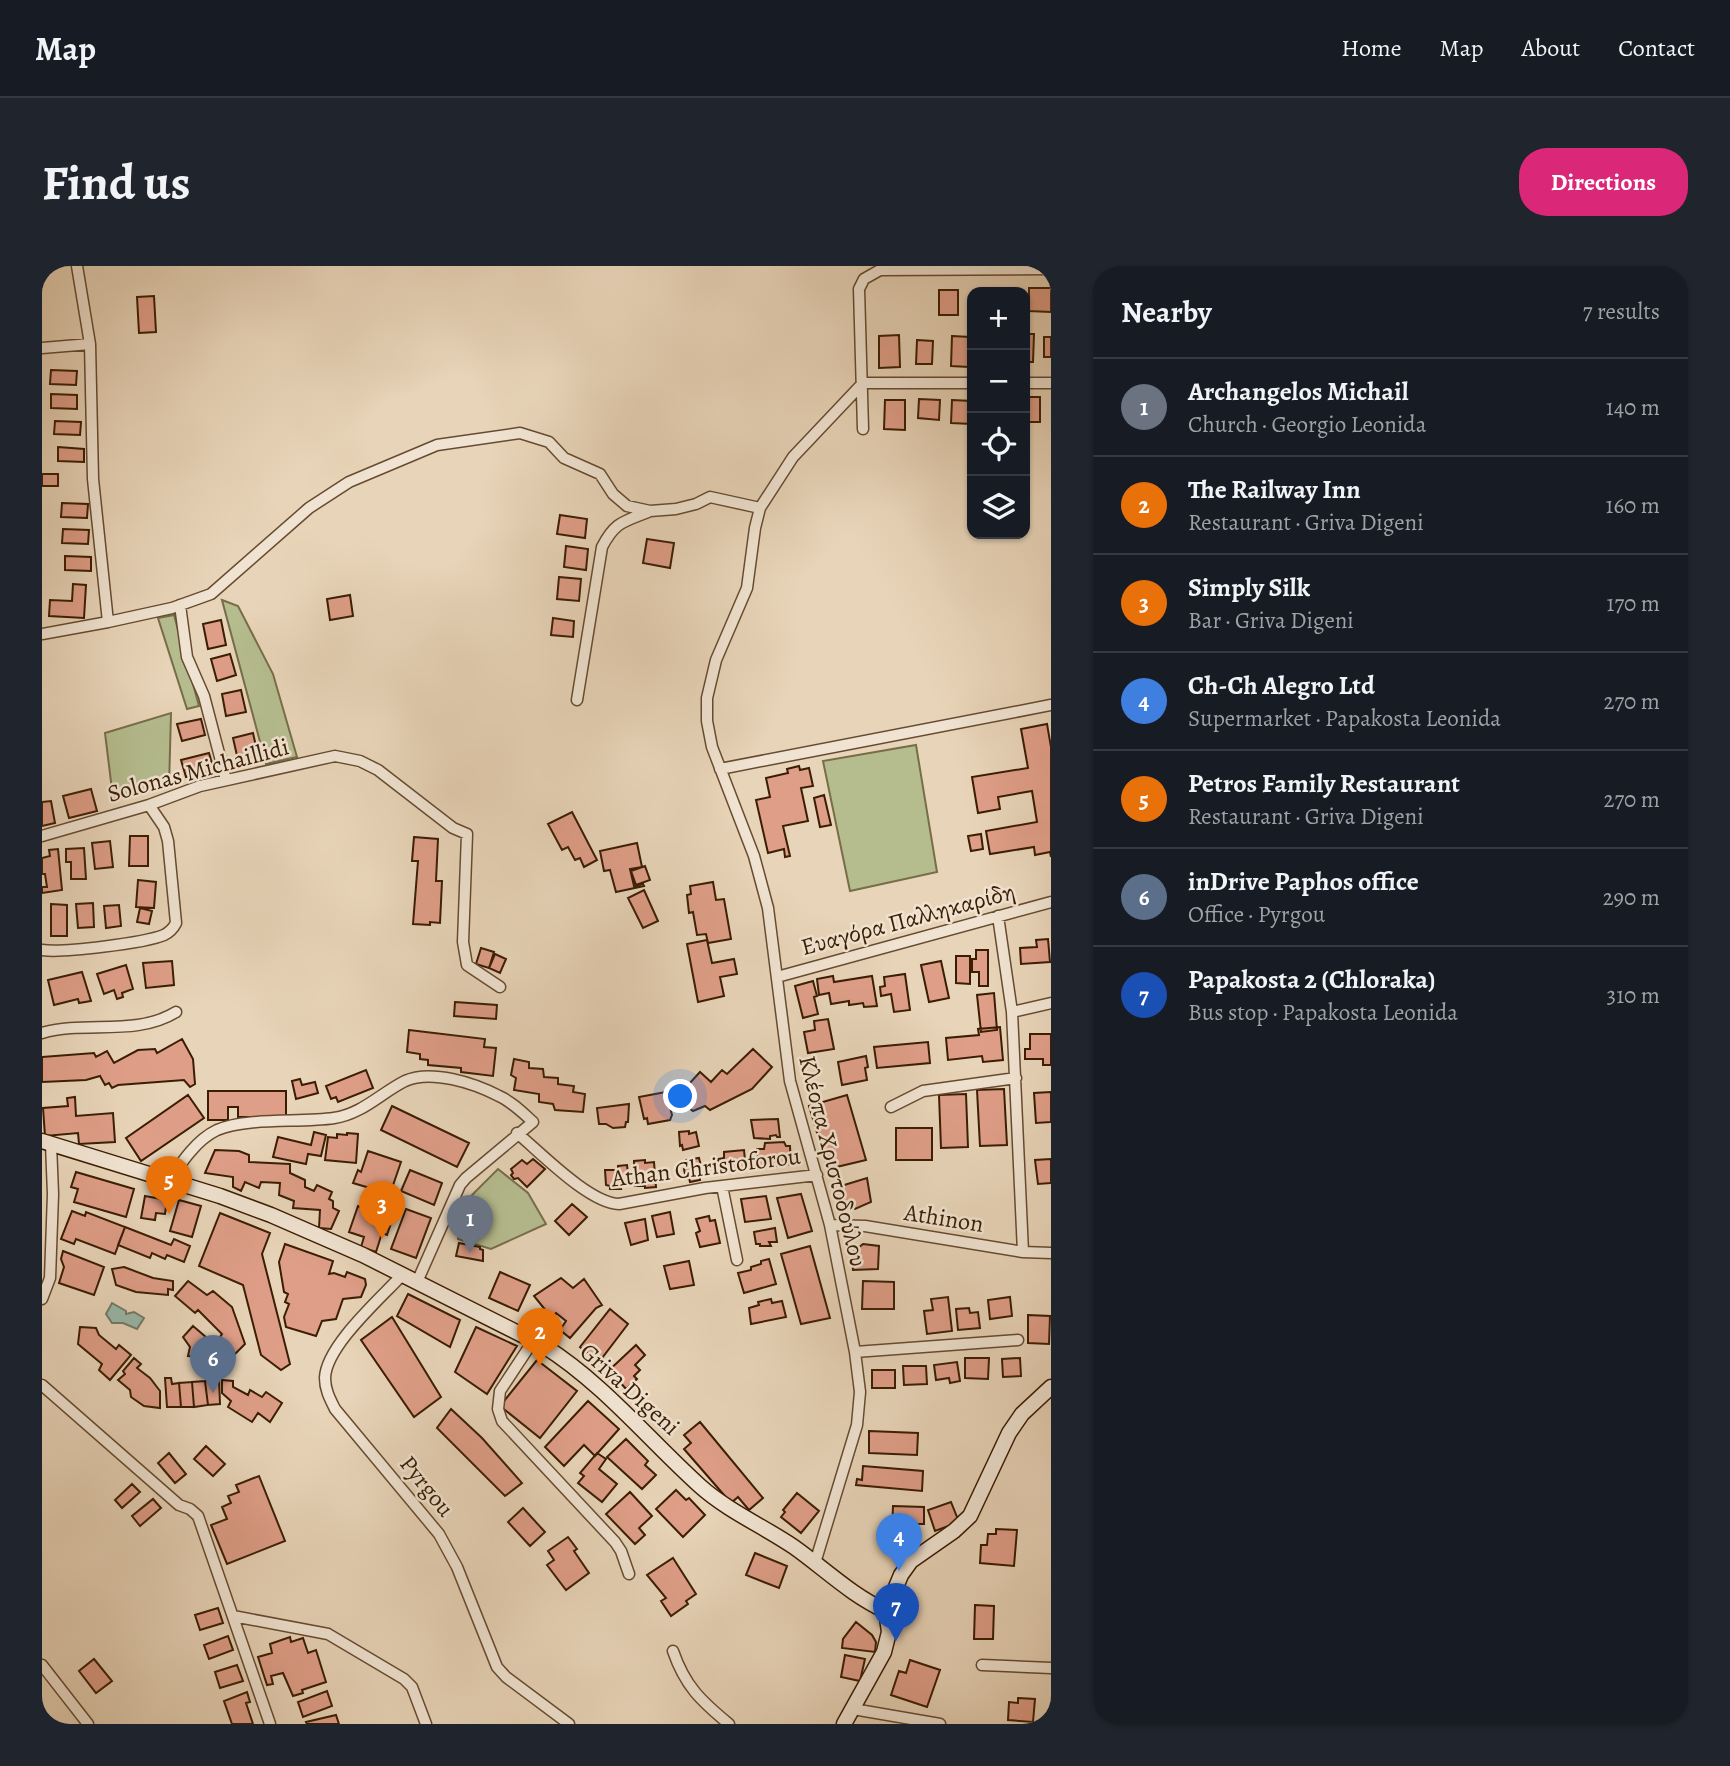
<!DOCTYPE html>
<html lang="en">
<head>
<meta charset="utf-8">
<style>
	body { margin:0; font-family:Alegreya,serif; background:#20242c; color:#f1f3f6 }
	.controls { position:absolute; right:21px; top:21px; display:grid; overflow:hidden; border-radius:14px; box-shadow:0 2px 5px #0004 }
	.controls button { width:63px; height:63px; display:grid; place-items:center; padding:0; border:0; border-bottom:2px solid #363941; background:#171b24; color:#f1f3f6; font:35px sans-serif }
	.you { position:absolute; left:639px; top:831px; width:24px; height:24px; margin:-18px; border:5px solid #fff; border-radius:50%; background:#1a73e8; box-shadow:0 0 0 10px #1a73e833 }
	.badge { display:grid; place-items:center; width:46px; height:46px; border-radius:50%; background:#db2777; color:#fff; font-size:23px; font-weight:700 }
	.pin { position:absolute; translate:-50% -58px; filter:drop-shadow(0 2px 4px #0008) }
	.pin::after { content:''; position:absolute; top:37px; width:24px; height:21px; background:inherit; clip-path:polygon(0 0,100% 0,50% 100%) }
	.list { margin:0; padding:0; list-style:none }
	h2 { display:flex; justify-content:space-between; align-items:center; height:91px; margin:0; padding:0 28px; font-size:30px }
	h2 small { font-size:23px; font-weight:400; color:#9ea1a6 }
	.list li { display:grid; grid-template-columns:46px 1fr auto; gap:21px; align-items:center; box-sizing:border-box; height:98px; padding:0 28px; border-top:2px solid #363941 }
	.list b { display:block; font-size:26px; white-space:nowrap }
	.list p { margin:0; font-size:23px; white-space:nowrap; color:#9ea1a6 }
	.list em { font-size:23px; font-style:normal; color:#9ea1a6 }
	.icon { flex:none; width:38px; height:38px; fill:none; stroke:currentColor; stroke-width:2; stroke-linecap:round; stroke-linejoin:round }
	.map { position:relative; flex:none; width:1009px; height:1458px; overflow:hidden; border-radius:28px }
	header { display:flex; align-items:center; gap:42px; box-sizing:border-box; height:98px; padding:0 35px; background:#171b24; border-bottom:2px solid #363941 }
	header strong { font-size:33px }
	nav { display:flex; gap:38px; margin-inline-start:auto; font-size:24px }
	.intro { display:flex; align-items:center; justify-content:space-between; box-sizing:border-box; height:168px; padding:0 42px }
	h1 { margin:0; font-size:49px }
	.button { padding:18px 32px; border-radius:28px; background:#db2777; color:#fff; font-size:24px; font-weight:700 }
	main { display:flex; gap:42px; padding:0 42px }
	aside { flex:1; background:#171b24; border-radius:28px; box-shadow:0 2px 5px #0004 }
	.map>svg:first-child { display:block }
	.green { fill:#b5bd8f; stroke:#786d49; stroke-width:2 }
	.water { fill:#98b9aa; stroke:#737b67; stroke-width:2 }
	.building { fill:#df9e88; stroke:#3b1d03; stroke-width:2 }
	.lines { fill:none; stroke-linecap:round; stroke-linejoin:round }
	.street-casing { stroke:#664b30; stroke-width:13 }
	.secondary-casing { stroke:#3b1d03; stroke-width:17 }
	.street { stroke:#f0e3d1; stroke-width:10 }
	.secondary { stroke:#f0e3d1; stroke-width:14 }
	.labels { text-anchor:middle; stroke-width:5; stroke-linejoin:round; paint-order:stroke }
	.street-label { font-size:24px; fill:#3b1d03; stroke:#f0e3d1 }
</style>
</head>
<body>
<header>
<strong>Map</strong>
<nav><a>Home</a><a>Map</a><a>About</a><a>Contact</a></nav>
</header>
<div class="intro"><h1>Find us</h1><a class="button">Directions</a></div>
<main>
<div class="map">
<svg width="1009" height="1458" viewBox="0 0 1009 1458">
	<rect width="100%" height="100%" fill="#e8d4b8"/>
	<filter id="stains"><feTurbulence type="fractalNoise" baseFrequency=".00286" numOctaves="4"/><feColorMatrix values="0 0 0 0 .2 0 0 0 0 .09 0 0 0 0 .02 0 0 0 .5 -.17"/></filter>
	<radialGradient id="worn" r=".72"><stop offset=".6" stop-color="#630" stop-opacity="0"/><stop offset="1" stop-color="#630" stop-opacity=".3"/></radialGradient>
	<path class="green" d="M180 334 196 340 231 408 255 491 224 498Z
		M132 349 157 440 145 443 116 352Z
		M129 447 127 521 71 532 63 467Z
		M874 479 895 606 808 625 781 495Z
		M456 903 486 927 504 958 449 983 416 973 419 940Z"/>
	<path class="water" d="M70 1037 84 1045V1048L92 1046 102 1052 95 1063 81 1057H70L64 1048Z"/>
	<path class="building" d="M987 22H1009V46L987 45Z
		M897 24H916V49H897Z
		M112 30 114 66 97 67 95 31Z
		M983 68H992L991 96H983Z
		M857 69 858 101 837 102V70Z
		M910 70 928 71 927 101 909 100Z
		M1002 71H1009V91H1002Z
		M875 74 891 75 890 98H874Z
		M9 104 35 105 34 119 8 118Z
		M9 128 35 129V143L9 142Z
		M983 131H998V156H983Z
		M877 133 898 134 897 154 876 152Z
		M843 134H863V164L842 163Z
		M910 134 930 135V158L909 157Z
		M13 155 39 156 38 169 12 168Z
		M16 181 42 183V196L16 195Z
		M0 208H16V220H0Z
		M20 237 46 238 45 252 19 251Z
		M518 249 545 253 543 272 515 268Z
		M21 263 47 264 46 278 20 277Z
		M605 273 632 277 628 302 601 297Z
		M524 280 546 283 544 304 522 301Z
		M23 290 49 291V305L23 304Z
		M517 311 539 313 537 335 515 333Z
		M31 318 44 319 42 352 7 350 8 334 30 335Z
		M308 329 311 350 288 354 285 333Z
		M511 352 532 355 531 371 509 369Z
		M179 354 184 379 166 383 161 358Z
		M188 388 194 409 175 415 169 393Z
		M199 424 204 446 184 450 180 428Z
		M159 453 163 469 140 475 135 458Z
		M1005 458 1009 481V591L1008 586 993 589 992 581 948 588 944 565 995 556 990 525 956 531 958 543 936 547 930 511 986 502 979 463Z
		M211 467 216 489 196 494 191 472Z
		M167 487 172 504 144 511 139 494Z
		M757 500 758 504 767 502 771 520 759 522 766 555 741 560 748 590 743 591 742 583 726 587 714 534 728 531 724 512 746 507 745 503Z
		M49 523 55 545 27 552 21 530Z
		M782 529 789 559 778 561 772 532Z
		M9 535 13 557 0 560V536Z
		M530 546 555 594 542 601 538 592 533 594 526 581 520 584 506 558Z
		M939 568 941 583 929 585 926 570Z
		M88 570H106V600H87Z
		M372 571 396 573 394 615H400L398 657 388 656V659L371 658 376 595H370Z
		M68 575 71 601 53 603 50 577Z
		M595 577 600 601 588 603 592 620 601 618 602 620 574 626 568 604 562 605 558 585Z
		M42 582 44 613H29V596H24V583Z
		M16 583 20 624 0 627V621H5L3 608H0V592L8 590 7 584Z
		M603 600 608 614 594 619 589 605Z
		M96 614 114 616 112 642 94 641Z
		M671 616 674 634 682 633 689 673 666 677 664 668 655 669 651 646 647 647 645 629 649 628 648 620Z
		M602 624 616 655 601 662 586 632Z
		M51 637 52 661 36 662 34 638Z
		M9 638 25 639V670H9Z
		M77 639 79 660 64 662 62 640Z
		M98 642 110 645 107 658 95 656Z
		M1006 673 1008 696 979 698 978 682 995 681 994 674Z
		M665 674 670 697 692 693 695 708 678 711 682 730 656 736 645 678Z
		M439 682 452 686 447 702 434 698Z
		M934 684H946V720H937V706H930V693H934Z
		M453 688 464 693 458 707 447 702Z
		M914 690H928V718L914 717Z
		M130 695 132 719 104 722 101 697Z
		M899 695 907 732 887 736 879 699Z
		M84 699 91 723 80 727 81 731 75 733 72 724 62 728 55 708Z
		M40 706 49 735 37 737 36 733 12 739 6 714Z
		M863 708 868 744 852 746 849 728 839 730 838 721 843 720 842 711Z
		M791 710 792 716 830 710 835 740 822 741 821 737 807 739V735L789 738 787 727 777 729 775 713Z
		M771 715 775 730 772 731 776 748 761 752 753 720Z
		M952 727 955 764 939 766 935 729Z
		M413 736 455 739 454 753 412 750Z
		M786 753 792 783 766 787 762 766 773 764 772 755Z
		M958 761 961 794 941 796 940 790 906 794 904 772 937 769 936 763Z
		M367 764 443 773 442 781 454 782 451 810 419 806V802L386 799V794L378 793V788L365 786Z
		M988 768H1009V799H1001V793H983V783H988Z
		M140 773 151 793 153 818 148 821 142 814 76 819 70 822 67 817 63 819 58 810 44 814 0 816V791L52 787 54 791 65 785 72 797 96 784 113 783 115 787Z
		M886 776 888 797 835 802 832 781Z
		M711 783 730 801 710 823 668 844 663 840 651 845 634 832 658 806 669 816 680 804 685 808Z
		M824 790 826 801 823 802 825 814 800 819 796 796Z
		M472 793 487 796V802L501 803 502 811 516 812V818L532 820 531 826 543 828 541 846 513 844 511 838 497 836V828L472 824 474 812 469 809Z
		M324 804 331 822 296 836 294 831 289 833 284 820Z
		M258 813 260 819 273 816 276 827 254 833 250 815Z
		M962 823 965 879 938 880 935 824Z
		M166 825H244V851H196V841H186V854H166Z
		M624 826 630 849 628 854 606 858 605 852 602 853 597 831Z
		M1009 826V856L994 857 992 827Z
		M924 828 926 881 899 882 897 829Z
		M146 829 162 852 99 895 84 872Z
		M805 829 824 894 786 903 767 840Z
		M33 831 34 850 71 847 73 876 37 878 36 867 3 870 1 842 26 840 25 832Z
		M587 838 586 856H584L583 861 571 862 564 858H557L555 842Z
		M350 840 427 877 415 901 339 864Z
		M736 853 738 871H735L734 869 728 870V873L712 872 709 854Z
		M854 862H890V894H854Z
		M647 865V868L654 866 657 880 641 884 640 879 638 880 637 866Z
		M272 866 284 869 279 890 266 888 264 898 231 891 236 871 269 879Z
		M305 867 316 868 314 897 283 894 286 871 295 872V868L305 869Z
		M742 876 744 880H748L749 898 716 902 715 883H722L723 877Z
		M173 884 197 885 207 889V896L248 898V907L263 914V921L272 925 275 919 290 926 287 933 291 935V942L297 945 289 963 277 962 278 944 251 942 252 935 237 929 238 917 219 916 217 922 203 916 199 925 191 921V911L163 907Z
		M702 884 704 904 684 906 683 904H676V893L682 892V886Z
		M326 885 359 896 348 928 311 917 316 904 319 906Z
		M657 892 661 908 657 909 658 914 648 916 647 912 644 913 642 903 645 901 644 894Z
		M491 893 503 903 485 921 476 912 472 913 469 909 471 907 469 903 480 894 485 898Z
		M1009 893V917L996 918 993 894Z
		M603 894V897L612 896 614 921 603 922V920H593L592 895Z
		M585 899 587 917 578 918 579 923H568V920L564 919 563 904H576V900Z
		M368 904 400 917 392 939 359 925Z
		M34 906 92 923 84 951 32 936 36 923 29 921Z
		M825 912 829 936 813 943 803 939 799 920Z
		M759 928 770 965 746 972 735 932Z
		M103 930 125 934 123 948 114 947 113 954 99 952Z
		M724 930 729 953 703 956 699 933Z
		M137 934 159 940 150 971 128 965Z
		M338 937 354 942 345 969 340 967 334 986 319 981 322 971 307 966 316 940 335 946Z
		M530 938 545 951 527 969 513 955Z
		M364 943 389 952 374 992 349 983Z
		M30 945 43 950 44 946 83 961 73 988 34 973 32 978 19 973Z
		M628 946 632 968 615 971 610 950Z
		M178 947 228 967 220 988 248 1098 239 1104 219 1089 201 1019 157 1000Z
		M667 950 668 955 673 954 678 977 658 981 654 967 658 965 654 953Z
		M603 953 606 974 589 979 583 957Z
		M83 961 129 979 132 973 148 980 142 996 125 989 123 993 110 987 108 992 76 979Z
		M733 962 735 976H727L729 980H718V978H714L712 966Z
		M417 977 438 981V983L441 984V995L414 990Z
		M243 978 291 995 287 1008 292 1007 303 1011 305 1006 323 1013 324 1019 319 1031 301 1033 294 1053 280 1055 274 1070 244 1061 242 1051 247 1038 243 1036 246 1028 242 1026 237 996Z
		M821 978 837 980 836 1003 811 1004 810 987Z
		M768 980 788 1052 759 1058 739 988Z
		M21 985 62 1001 52 1029 17 1017 22 1001 19 993Z
		M727 993 734 1018 702 1027 696 1007 709 1004V1001L719 998V995Z
		M647 995 652 1019 628 1023 622 1000Z
		M82 1001 111 1012 131 1015V1024L126 1023V1029L94 1026 74 1019 70 1003Z
		M458 1006 488 1019 476 1045 447 1032Z
		M519 1012 531 1022 542 1013 560 1039 554 1042 528 1072 518 1064 524 1055 514 1047 509 1051 492 1030Z
		M146 1015 165 1029 171 1025 190 1041 203 1078 191 1090 175 1075 180 1068 156 1044 153 1047 133 1030Z
		M821 1015 852 1016V1043H820Z
		M366 1028 418 1054 408 1081 355 1050Z
		M906 1031 910 1065 885 1068 882 1045 891 1044 889 1033Z
		M968 1031 970 1050 948 1053 946 1034Z
		M729 1033 730 1037 740 1035 744 1051 709 1058 707 1042 717 1039 716 1036Z
		M927 1042 928 1047 936 1046 938 1062 916 1064 914 1043Z
		M568 1043 586 1058 557 1096 538 1081Z
		M986 1049 1008 1050 1007 1078 986 1077Z
		M350 1051 399 1131 372 1151 319 1074Z
		M151 1060 172 1078 170 1091 146 1090 148 1081 141 1071Z
		M38 1061 54 1062 57 1069 74 1083 77 1079 89 1089 68 1114 57 1104 60 1098 36 1078Z
		M434 1061 475 1080 445 1128 413 1106Z
		M594 1079 603 1089 593 1099 598 1104 592 1110 595 1113 584 1123 577 1115 573 1119 563 1108Z
		M92 1092 99 1098 95 1102 108 1112 118 1125V1142L102 1140 89 1131 88 1124 76 1114 83 1108 81 1105Z
		M923 1092H947L946 1113 923 1112Z
		M978 1092 979 1110 961 1111 960 1093Z
		M495 1094 535 1125 498 1172 458 1140Z
		M915 1096 918 1115 908 1117 907 1112 894 1114 892 1099Z
		M861 1100H884L885 1118 862 1119Z
		M830 1104H853V1122H830Z
		M123 1112H129L130 1118 137 1117 139 1141H125Z
		M177 1113 178 1138 166 1139 163 1115Z
		M180 1114 191 1115V1121L206 1129 208 1124 220 1131 224 1126 240 1137 228 1156 216 1147 210 1156 186 1141 189 1135 180 1127Z
		M163 1115 166 1139 152 1141 150 1116Z
		M150 1116 152 1141H139L137 1117Z
		M546 1135 577 1163 553 1190 542 1179 522 1200 503 1181Z
		M409 1143 440 1172 480 1217 463 1230 395 1162Z
		M658 1156 721 1232 707 1244 696 1231 689 1237 642 1183 649 1177 642 1169Z
		M827 1165 876 1167 875 1189 827 1187Z
		M584 1173 606 1195 603 1199 614 1209 600 1223 565 1191Z
		M164 1180 183 1198 171 1210 152 1193Z
		M127 1187 144 1208 133 1217 116 1197Z
		M555 1187 564 1193 557 1203 575 1218 560 1236 536 1217 542 1210 538 1207Z
		M821 1200 881 1205 880 1225 814 1219 815 1213 820 1214Z
		M217 1210 243 1275 185 1298 169 1259 185 1253 180 1241 189 1237 186 1230 197 1226 194 1219Z
		M90 1218 98 1226 80 1242 73 1234Z
		M634 1224 644 1234 647 1232 663 1249 641 1271 614 1243Z
		M588 1226 610 1250 597 1262 603 1269 593 1278 564 1248Z
		M755 1227 777 1245 759 1267 739 1251 743 1246 741 1244Z
		M111 1233 119 1242 98 1260 90 1250Z
		M909 1236 917 1256 893 1265 886 1244Z
		M851 1240 882 1241V1258H873L872 1289 849 1288Z
		M481 1242 503 1266 488 1280 466 1256Z
		M954 1263 975 1264 972 1300 938 1297 939 1279H945L946 1268H954Z
		M526 1271 535 1283 532 1285 547 1307 524 1324 505 1299 512 1294 506 1285Z
		M713 1287 745 1300 737 1322 704 1309Z
		M631 1292 654 1328 644 1335 646 1338 629 1350 619 1335 624 1332 605 1309Z
		M933 1339 952 1340 951 1373H932Z
		M176 1342 181 1357 158 1364 153 1349Z
		M814 1356 830 1369 834 1376 833 1386 800 1382 801 1373Z
		M186 1370 191 1384 167 1393 162 1379Z
		M248 1371 249 1376 261 1372 266 1387 274 1384 284 1416 260 1424 261 1427 251 1430 241 1407 229 1410 231 1418 225 1419 216 1391 230 1387 228 1378Z
		M803 1389 823 1393 818 1415 799 1411Z
		M52 1393 70 1415 54 1427 37 1405Z
		M868 1394 898 1404 885 1441 849 1429 857 1405 864 1407Z
		M195 1399 201 1415 178 1422 173 1406Z
		M285 1425 290 1440 261 1451 256 1436Z
		M205 1426 208 1436 204 1437 211 1458H190L182 1435Z
		M976 1432 993 1433 991 1456 966 1454 967 1436 976 1437Z
		M294 1449 297 1458H265L264 1456Z"/>
	<g class="lines">
		<g class="street-casing">
			<path id="street" d="M35 0 48 78
				M0 82 48 78 51 213 66 356 130 342 169 328 267 242 307 216 395 179 478 167 507 176 522 192 558 208 571 228 585 240 608 245 634 243 654 238 668 231 718 242
				M983 117H1009
				M821 163 817 23 822 13 838 4 1009 3
				M138 339 145 391 162 430 184 514
				M0 368 66 356
				M535 434 560 281C573 256 581 256 606 246
				M678 503 1009 439
				M0 570 107 539 158 520 293 490 318 495 336 504 411 562 425 568 421 676 425 699 458 721
				M956 650 970 746 981 986
				M0 684C22 687 102 677 122 669 128 666 131 663 134 657L126 575 122 561 107 539
				M735 711 1009 636
				M970 746 1009 737
				M0 767C44 754 93 771 134 746
				M849 841 881 825 974 812
				M475 867C499 887 547 937 577 938L663 922 775 909
				M127 915C139 897 154 874 175 864 205 851 258 857 292 852 320 848 339 827 363 815 389 803 432 817 457 830 470 836 480 846 491 856L424 912 418 919 375 1016
				M680 920 695 994
				M788 959 823 960 981 986 1009 987
				M360 1009C338 1033 284 1080 283 1112 283 1124 288 1133 293 1143L397 1268 415 1301 455 1401 464 1411 527 1458
				M0 1033 8 1012 11 928 9 878
				M491 1075 458 1125 456 1143 460 1155 573 1276 579 1285 587 1308
				M813 1086 976 1074
				M0 1119 137 1239 148 1243 156 1250 228 1458
				M773 1297 815 1159 818 1126 813 1086 788 959 748 815 726 642 712 590 670 481 665 455V432L674 394 705 322 713 262 718 242 751 191 821 117H930
				M191 1350 286 1368 362 1413 370 1421 384 1458
				M631 1385C643 1420 659 1435 687 1458
				M0 1399 46 1458
				M940 1399 1009 1402
				M811 1443 898 1458"/>
		</g>
		<g class="secondary-casing">
			<path id="secondary" d="M0 875 178 930 229 949 321 989 502 1080C562 1118 606 1173 658 1220 686 1245 721 1260 752 1281 783 1303 809 1329 844 1345
				M802 1458 842 1386 847 1366 844 1345 859 1309 869 1295 912 1265 928 1250 967 1167 980 1148 1009 1121"/>
		</g>
		<use href="#street" class="street"/>
		<use href="#secondary" class="secondary"/>
	</g>
	<g class="labels">
		<g class="street-label">
			<text transform="translate(156 504) rotate(-15)" y="8">Solonas Michaillidi</text>
			<text transform="translate(866 653) rotate(-15)" y="8">Ευαγόρα Παλληκαρίδη</text>
			<text transform="translate(791 895) rotate(76)" y="8">Κλέοπα Χριστοδούλου</text>
			<text transform="translate(664 901) rotate(-7)" y="8">Athan Christoforou</text>
			<text transform="translate(902 952) rotate(9)" y="8">Athinon</text>
			<text transform="translate(588 1123) rotate(42)" y="8">Griva Digeni</text>
			<text transform="translate(385 1220) rotate(51)" y="8">Pyrgou</text>
		</g>
	</g>
	<rect width="100%" height="100%" filter="url(#stains)"/>
	<rect width="100%" height="100%" fill="url(#worn)"/>
</svg>
<div class="controls">
<button>+</button>
<button>−</button>
<button><svg class="icon" aria-label="locate" viewBox="0 0 24 24"><circle cx="12" cy="12" r="6"/><path d="M12 2v4M12 18v4M2 12h4M18 12h4"/></svg></button>
<button><svg class="icon" aria-label="layers" viewBox="0 0 24 24"><path d="M12 4l9 5-9 5-9-5zM3 14l9 5 9-5"/></svg></button>
</div>
<div class="you"></div>
<div class="pin badge" style="left:428px;top:987px;background:#6b7280">1</div>
<div class="pin badge" style="left:498px;top:1100px;background:#e8710a">2</div>
<div class="pin badge" style="left:340px;top:973px;background:#e8710a">3</div>
<div class="pin badge" style="left:857px;top:1305px;background:#3f7fe0">4</div>
<div class="pin badge" style="left:127px;top:948px;background:#e8710a">5</div>
<div class="pin badge" style="left:171px;top:1127px;background:#5c6f8a">6</div>
<div class="pin badge" style="left:854px;top:1375px;background:#1a4fb4">7</div>
</div>
<aside>
<h2>Nearby<small>7 results</small></h2>
<ul class="list">
<li><span class="badge" style="background:#6b7280">1</span><div><b>Archangelos Michail</b><p>Church · Georgio Leonida</p></div><em>140 m</em></li>
<li><span class="badge" style="background:#e8710a">2</span><div><b>The Railway Inn</b><p>Restaurant · Griva Digeni</p></div><em>160 m</em></li>
<li><span class="badge" style="background:#e8710a">3</span><div><b>Simply Silk</b><p>Bar · Griva Digeni</p></div><em>170 m</em></li>
<li><span class="badge" style="background:#3f7fe0">4</span><div><b>Ch-Ch Alegro Ltd</b><p>Supermarket · Papakosta Leonida</p></div><em>270 m</em></li>
<li><span class="badge" style="background:#e8710a">5</span><div><b>Petros Family Restaurant</b><p>Restaurant · Griva Digeni</p></div><em>270 m</em></li>
<li><span class="badge" style="background:#5c6f8a">6</span><div><b>inDrive Paphos office</b><p>Office · Pyrgou</p></div><em>290 m</em></li>
<li><span class="badge" style="background:#1a4fb4">7</span><div><b>Papakosta 2 (Chloraka)</b><p>Bus stop · Papakosta Leonida</p></div><em>310 m</em></li>
</ul>
</aside>
</main>
</body>
</html>
